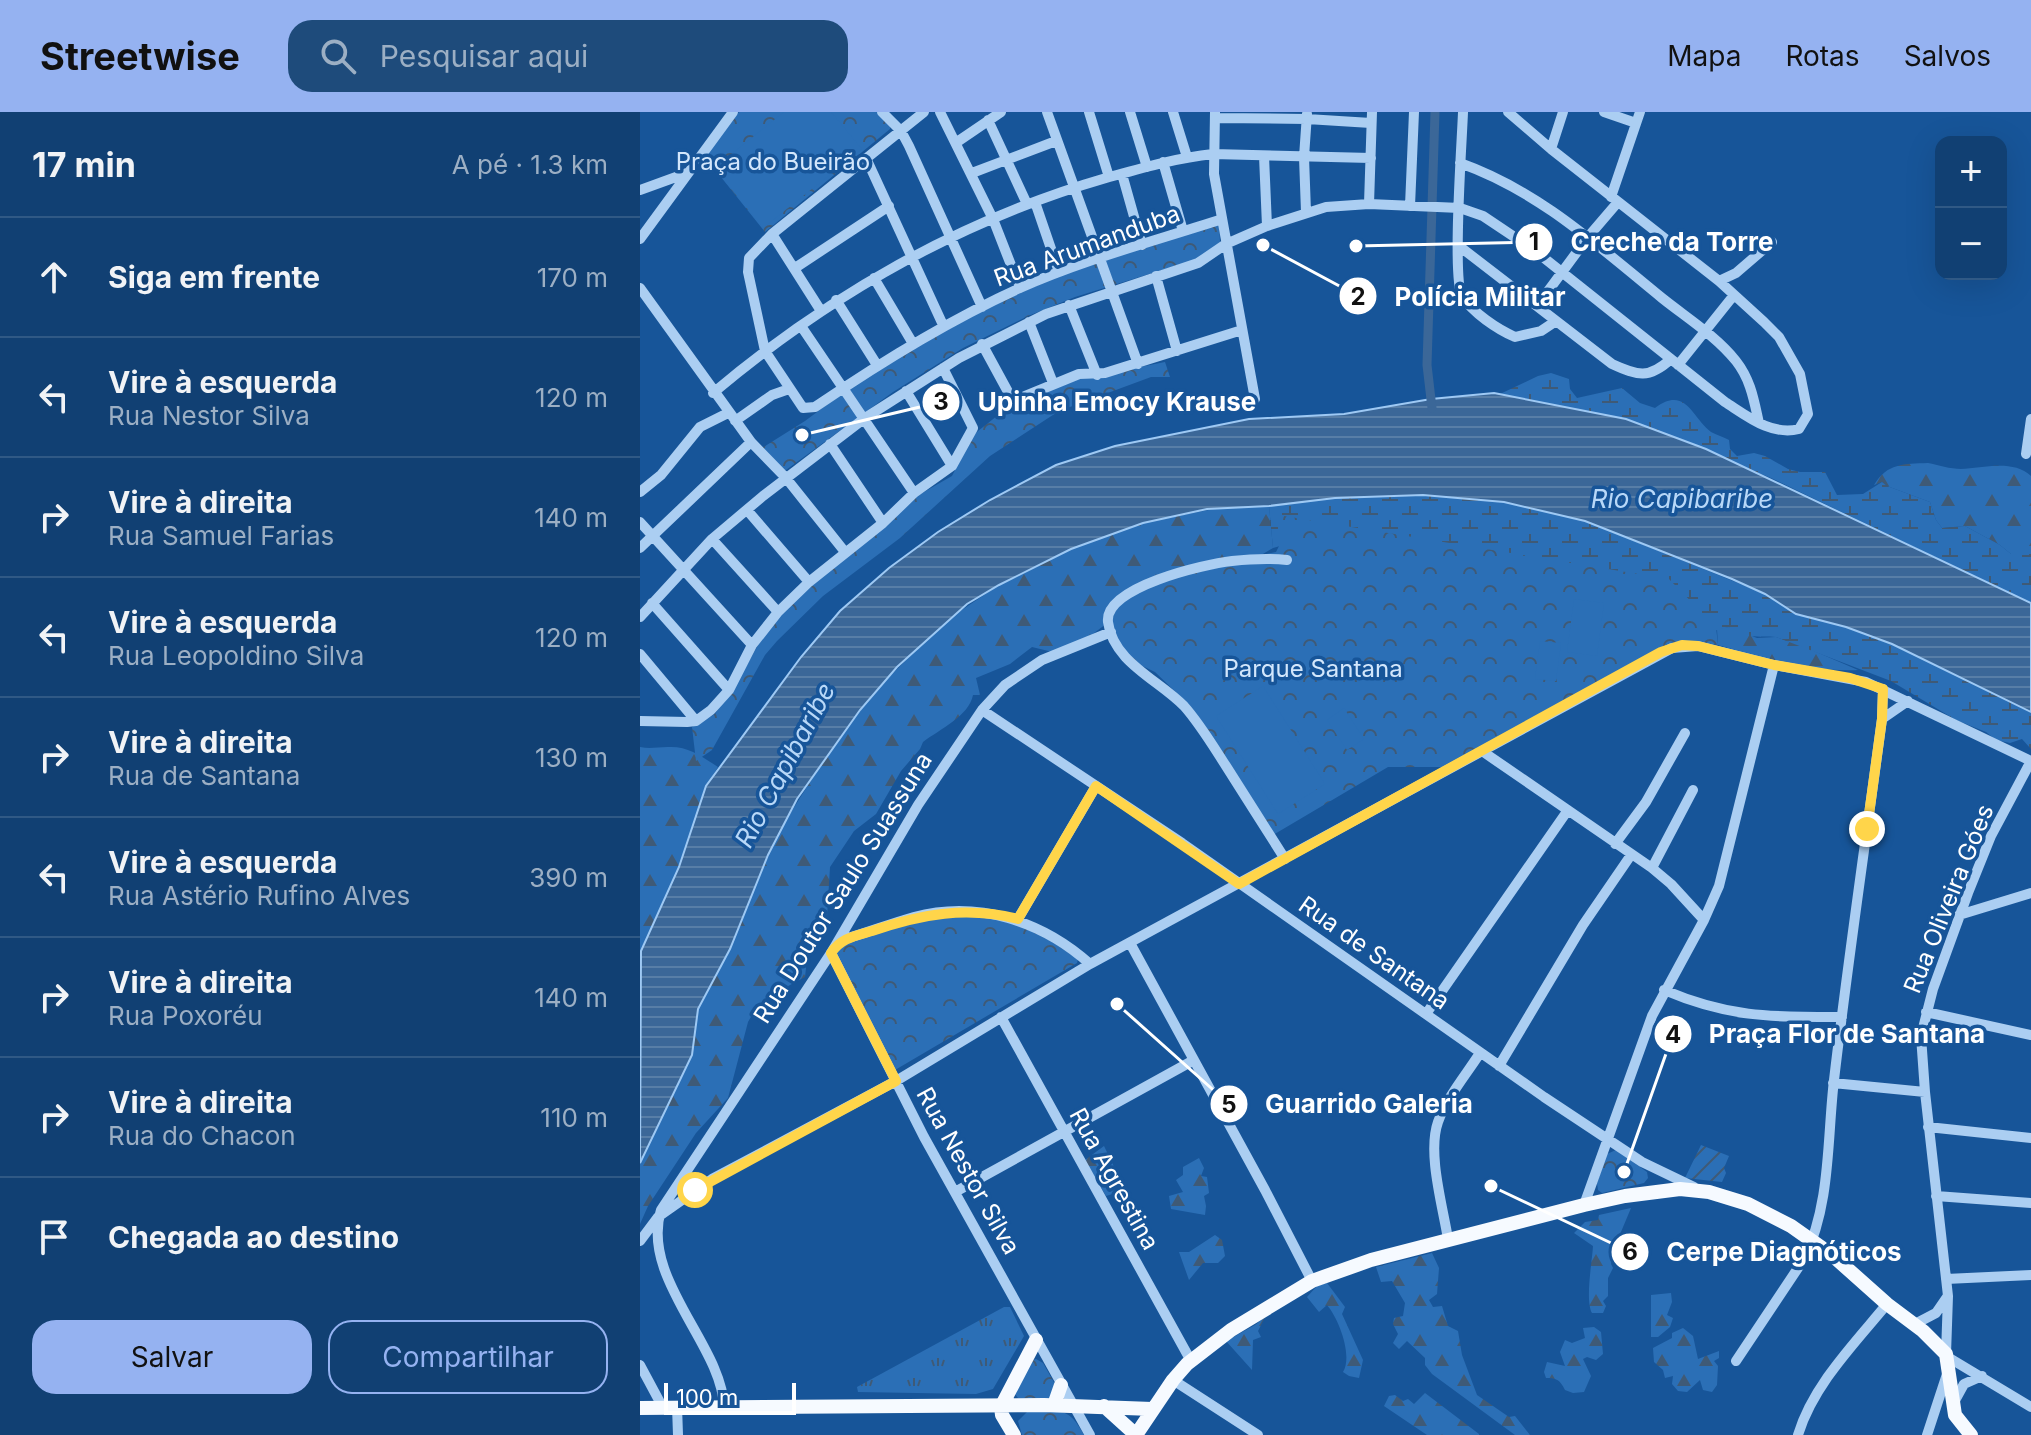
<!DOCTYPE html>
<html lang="pt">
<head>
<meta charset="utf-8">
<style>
	body { margin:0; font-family:Inter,sans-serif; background:#1e4b7b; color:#f1f3f6 }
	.controls { position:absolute; right:24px; top:24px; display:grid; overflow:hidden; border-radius:16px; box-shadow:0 8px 32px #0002 }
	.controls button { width:72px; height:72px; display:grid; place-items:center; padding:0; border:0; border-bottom:2px solid #305985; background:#114073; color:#f1f3f6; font:40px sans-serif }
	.scale { position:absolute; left:24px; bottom:20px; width:132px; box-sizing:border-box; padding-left:8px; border:4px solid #fff; border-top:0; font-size:22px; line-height:28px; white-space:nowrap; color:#fff; -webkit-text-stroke:6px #175599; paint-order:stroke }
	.stop { position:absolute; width:24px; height:24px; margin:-18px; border:6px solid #ffd54a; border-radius:50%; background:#fff }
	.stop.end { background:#ffd54a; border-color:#fff; box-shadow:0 2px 8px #0008 }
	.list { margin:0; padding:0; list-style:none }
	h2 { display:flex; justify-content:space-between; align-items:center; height:104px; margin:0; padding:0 32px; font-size:34px }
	h2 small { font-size:26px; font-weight:400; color:#9cafc4 }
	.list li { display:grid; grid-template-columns:52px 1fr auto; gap:24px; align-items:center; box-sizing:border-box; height:120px; padding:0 32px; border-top:2px solid #305985 }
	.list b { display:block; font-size:30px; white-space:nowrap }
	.list p { margin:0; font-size:26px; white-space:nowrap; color:#9cafc4 }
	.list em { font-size:26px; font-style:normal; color:#9cafc4 }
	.actions { display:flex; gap:16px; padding:24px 32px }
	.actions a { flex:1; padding:18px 0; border:2px solid #95b2f1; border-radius:24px; text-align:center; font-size:28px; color:#95b2f1 }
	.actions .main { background:#95b2f1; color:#111 }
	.icon { flex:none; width:44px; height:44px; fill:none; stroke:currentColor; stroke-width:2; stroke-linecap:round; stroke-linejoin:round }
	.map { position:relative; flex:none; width:1391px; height:1323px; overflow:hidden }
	header { display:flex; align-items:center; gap:48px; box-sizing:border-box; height:112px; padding:0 40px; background:#95b2f1; color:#111 }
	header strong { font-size:38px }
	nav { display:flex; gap:44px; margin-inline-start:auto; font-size:28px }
	.search { width:560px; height:72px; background:#1e4b7b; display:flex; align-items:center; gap:20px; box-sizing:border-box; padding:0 28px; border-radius:24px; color:#9cafc4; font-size:30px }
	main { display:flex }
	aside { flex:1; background:#114073 }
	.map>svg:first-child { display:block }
	.grass { fill:url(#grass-tufts) }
	.forest { fill:url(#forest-firs) }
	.wetland { fill:url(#wetland-marsh) }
	.park { fill:url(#park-crowns) }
	.garden { fill:url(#garden-furrows) }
	.pitch { fill:#2b6fb6 }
	.water { fill:url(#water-rules); stroke:#9ec9f4; stroke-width:2 }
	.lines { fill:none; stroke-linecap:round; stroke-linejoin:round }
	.canal { stroke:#3b6798; stroke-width:9 }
	.minor { stroke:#abcef2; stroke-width:10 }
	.major { stroke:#f6faff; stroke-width:14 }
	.route { stroke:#ffd54a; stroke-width:10 }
	.labels { text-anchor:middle; stroke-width:7; stroke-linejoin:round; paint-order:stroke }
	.park-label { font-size:24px; fill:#d3e7fc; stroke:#175599 }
	.street-label { font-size:24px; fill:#fff; stroke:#175599 }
	.water-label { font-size:26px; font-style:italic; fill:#b8d8f8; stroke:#175599 }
	.leader { fill:none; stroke:#fff; stroke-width:3 }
	.callout-dot { fill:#fff; stroke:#175599; stroke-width:3 }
	.mark-label { font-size:24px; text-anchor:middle; font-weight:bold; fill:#111 }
	.callout-label { font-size:26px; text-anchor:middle; font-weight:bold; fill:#fff; stroke:#175599; stroke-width:7; stroke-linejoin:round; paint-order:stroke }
</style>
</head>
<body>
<header>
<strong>Streetwise</strong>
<div class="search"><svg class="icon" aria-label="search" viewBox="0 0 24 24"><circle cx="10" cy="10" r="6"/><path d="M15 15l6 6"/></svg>Pesquisar aqui</div>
<nav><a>Mapa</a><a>Rotas</a><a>Salvos</a></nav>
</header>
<main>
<aside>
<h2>17 min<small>A pé · 1.3 km</small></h2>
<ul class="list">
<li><svg class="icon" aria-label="ahead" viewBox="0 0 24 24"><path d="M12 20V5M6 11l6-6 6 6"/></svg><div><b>Siga em frente</b></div><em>170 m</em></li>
<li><svg class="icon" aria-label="left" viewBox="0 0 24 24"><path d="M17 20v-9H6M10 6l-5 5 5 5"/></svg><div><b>Vire à esquerda</b><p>Rua Nestor Silva</p></div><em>120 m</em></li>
<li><svg class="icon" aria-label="right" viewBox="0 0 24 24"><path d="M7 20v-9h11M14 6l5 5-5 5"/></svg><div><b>Vire à direita</b><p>Rua Samuel Farias</p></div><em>140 m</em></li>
<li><svg class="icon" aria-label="left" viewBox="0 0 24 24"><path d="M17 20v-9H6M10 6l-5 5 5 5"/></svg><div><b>Vire à esquerda</b><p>Rua Leopoldino Silva</p></div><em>120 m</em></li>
<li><svg class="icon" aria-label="right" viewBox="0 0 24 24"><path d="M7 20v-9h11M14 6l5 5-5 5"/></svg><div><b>Vire à direita</b><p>Rua de Santana</p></div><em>130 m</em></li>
<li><svg class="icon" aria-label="left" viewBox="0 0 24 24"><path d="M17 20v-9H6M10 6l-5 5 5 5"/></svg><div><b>Vire à esquerda</b><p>Rua Astério Rufino Alves</p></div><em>390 m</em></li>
<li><svg class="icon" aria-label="right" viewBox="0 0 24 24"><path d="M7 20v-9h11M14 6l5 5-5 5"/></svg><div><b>Vire à direita</b><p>Rua Poxoréu</p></div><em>140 m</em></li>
<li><svg class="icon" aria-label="right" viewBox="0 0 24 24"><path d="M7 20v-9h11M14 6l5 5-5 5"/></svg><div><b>Vire à direita</b><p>Rua do Chacon</p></div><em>110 m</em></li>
<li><svg class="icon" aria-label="arrive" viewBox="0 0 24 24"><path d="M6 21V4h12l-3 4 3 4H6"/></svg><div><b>Chegada ao destino</b></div></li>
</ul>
<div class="actions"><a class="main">Salvar</a><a>Compartilhar</a></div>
</aside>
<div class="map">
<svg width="1391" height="1323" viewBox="0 0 1391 1323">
	<defs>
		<pattern id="grass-tufts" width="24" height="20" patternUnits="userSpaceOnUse" patternTransform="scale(2)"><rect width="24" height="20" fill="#2b6fb6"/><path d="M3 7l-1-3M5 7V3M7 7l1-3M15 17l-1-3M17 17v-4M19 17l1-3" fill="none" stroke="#3f5a76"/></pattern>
		<pattern id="forest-firs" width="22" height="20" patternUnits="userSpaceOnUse" patternTransform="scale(2)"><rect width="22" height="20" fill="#2b6fb6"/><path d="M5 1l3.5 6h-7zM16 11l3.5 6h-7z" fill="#3f5a76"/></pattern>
		<pattern id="wetland-marsh" width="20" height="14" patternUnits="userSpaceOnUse" patternTransform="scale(2)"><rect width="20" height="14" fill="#2b6fb6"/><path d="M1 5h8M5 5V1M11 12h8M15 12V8" fill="none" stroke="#3f5a76"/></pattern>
		<pattern id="park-crowns" width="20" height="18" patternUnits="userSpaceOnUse" patternTransform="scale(2)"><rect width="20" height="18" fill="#2b6fb6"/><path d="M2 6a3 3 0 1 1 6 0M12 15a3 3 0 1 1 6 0" fill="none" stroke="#3f5a76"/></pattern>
		<pattern id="garden-furrows" width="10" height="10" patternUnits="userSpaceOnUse" patternTransform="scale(2)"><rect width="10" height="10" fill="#2b6fb6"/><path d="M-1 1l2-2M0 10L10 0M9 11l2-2" fill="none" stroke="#3f5a76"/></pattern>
		<pattern id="water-rules" width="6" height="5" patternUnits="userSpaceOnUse" patternTransform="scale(2)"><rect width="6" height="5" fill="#3b6798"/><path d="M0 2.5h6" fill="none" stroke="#587ea7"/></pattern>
	</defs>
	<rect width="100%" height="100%" fill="#175599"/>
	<path class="grass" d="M364 1195H370L384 1224 353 1277 336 1282 218 1280 217 1275Z"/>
	<path class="forest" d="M1288 351C1298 353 1310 357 1321 357 1343 356 1373 347 1391 364V442H1371L1360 433 1325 414 1302 416 1296 408 1290 390 1247 374 1242 370 1234 373C1247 351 1264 352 1288 351Z
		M594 393 629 394 633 436 603 454 466 512 425 543 392 535 370 552 336 566 340 583H333C329 604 300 617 283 630L280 637 261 659 236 702 214 719 190 755 186 822 168 838 165 865 135 881 116 896 108 910 88 986 56 1021 8 1094 0 1112V1051L52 943 58 897 90 837 100 807 141 716 189 640 236 578 307 508 359 473 431 437 503 411Z
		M1089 515 1117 526 1136 525 1167 536 1218 558C1171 560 1123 546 1078 533L1077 517Z
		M0 635C10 637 18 635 28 635 48 634 61 644 78 655L66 674 39 755 0 843Z
		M464 1034 478 1063 474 1068 480 1071 482 1079 466 1084 445 1048Z
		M559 1046 564 1056 561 1064 567 1065 569 1081 564 1084 566 1094 565 1103 531 1097 529 1084 543 1080 536 1068 543 1063V1055Z
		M991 1096 978 1127 971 1152 973 1156 968 1166V1184L963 1189 966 1194 963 1201H952C945 1188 952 1151 953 1134L934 1121 945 1110 958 1108 959 1103Z
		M575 1123 582 1128 585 1144 578 1151H563L549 1168 539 1140H549Z
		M792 1141 799 1156 797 1182 789 1188 793 1195 802 1194 808 1214 818 1219 822 1243 837 1283 869 1305 875 1304 890 1323H875L792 1262 785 1253V1246L767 1229 759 1237 753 1231 758 1222 753 1212 754 1206 763 1204 765 1191 752 1169 741 1170 736 1155Z
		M687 1171 705 1195 702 1202 723 1248 719 1266 709 1264 703 1260C713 1244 699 1207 687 1193L679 1200 667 1185 677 1174Z
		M1031 1181 1032 1190 1027 1203 1033 1206 1030 1215 1018 1225H1011V1183Z
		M625 1205 618 1219 621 1225 613 1228 612 1258 586 1229 615 1213Z
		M954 1215 961 1220 963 1242 956 1248 947 1245 943 1247 951 1264 944 1280 933 1281 925 1278C920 1268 917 1266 906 1266L904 1260 907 1250 925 1254 920 1240 925 1228 932 1231 945 1226 943 1216Z
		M1043 1216 1053 1224 1058 1247 1079 1239V1246L1074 1249 1078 1254 1077 1273 1072 1280 1063 1278 1060 1268 1047 1280 1038 1279 1032 1272 1033 1264 1025 1266 1023 1258 1014 1250 1013 1236 1032 1226V1221Z
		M785 1281 839 1322V1323H787L744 1294 749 1284 755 1283 763 1289 768 1287 774 1292Z"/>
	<path class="wetland" d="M911 261 929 267 930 277 937 286 982 276 1000 291 1015 296C1046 273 1052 306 1071 320 1076 323 1084 325 1089 328L1090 337 1097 344 1114 341 1125 344 1148 357 1160 360H1185L1197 383 1223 382 1242 370 1247 374 1290 390 1296 408 1302 416 1325 414 1360 433 1371 442H1391V491L1131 366 986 307 860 282 898 264Z
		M783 383 864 390 945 409 1125 482 1156 502 1206 515 1252 532 1391 600V637L1382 627 1370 631 1356 628 1346 620 1316 608 1251 569 1136 525C1119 524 1103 527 1089 515L1073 519 643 428 640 434 633 436 629 394 695 386Z"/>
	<path class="park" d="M99 0H238L250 14V17L125 120 65 45Z
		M579 112 580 130 564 145 435 185 388 204 323 236 253 280 146 358H142L122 336 165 309 239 254 303 216 427 160Z
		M525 250 530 265H511L419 299 350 344 260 426 183 484 137 529 125 543 72 638 56 649 52 615 75 602 102 562 128 515 146 496 277 384 312 364 333 323 362 300 414 272Z
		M638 403 1029 467 1076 515 1078 533 1061 531 1040 536 809 655H748L633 723 546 590 515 560 490 548 471 521 470 503 477 491 508 475 571 454 636 440 642 428Z
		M325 801 383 811 438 847 437 851 255 958 195 844 200 833 281 805Z
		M976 1038 1007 1060 1008 1066 1004 1071 962 1081 958 1078 957 1071 967 1042Z
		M396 1247 403 1251 416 1274 411 1287 378 1286 374 1281 391 1249Z
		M387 1300C419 1300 427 1292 444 1323H382L378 1309Z"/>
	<path class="garden" d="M1061 1033 1089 1044 1084 1056 1086 1061 1082 1070 1045 1066Z"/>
	<path class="pitch" d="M144 0H191L222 37 123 116 74 56Z
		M934 487 964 491 957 544 927 540Z
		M900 529 921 531 916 569 895 567Z
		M623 574 685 672 638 702 576 604Z
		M704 596 724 627 707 638 687 608Z"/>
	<path class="water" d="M854 281 986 307 1066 337 1391 491V600L1252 532 1206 515 1156 502 1125 482 1092 467 945 409 864 390 783 383 695 386 629 394 567 397 503 411 431 437 359 473 327 492 257 555 220 598 157 687 128 743 90 837 58 897 52 943 0 1051 1 839 39 755 66 674 161 545 200 499 249 456 298 420 350 388 416 353 475 334 609 307 704 302 791 287Z"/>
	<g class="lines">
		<path class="canal" d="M792 296 787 253 795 0"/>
		<path class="minor" d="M242 0 261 19 269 34 342 195
			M284 0 132 122 109 146 108 160 125 239 163 296 175 295C241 250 307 209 380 176 445 147 515 129 582 107
			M300 0 353 107 380 176
			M407 0 498 252
			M449 0 469 65
			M490 0 507 55
			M533 0 547 45
			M575 0 574 62 615 287
			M823 0C822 29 812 166 822 184 833 201 857 217 875 225L901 219 916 209
			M964 0 996 11
			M575 6 667 7 731 11
			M348 8 387 92
			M317 30 361 0
			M911 37 923 0
			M624 44 627 114
			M226 46 303 213
			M523 50 543 119
			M820 51C899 79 958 134 1022 186 1047 206 1076 224 1096 249 1111 268 1114 289 1119 311
			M332 61 416 29
			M482 62 502 133
			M0 78 47 61
			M971 85 1000 0
			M395 90 419 160
			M729 92 732 0
			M770 94 774 0
			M666 100 664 45 667 2
			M132 122 181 199
			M0 127 93 0
			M819 134 972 252C998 264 1009 267 1031 247
			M155 156 249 94
			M516 164 537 239
			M234 166 272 230
			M1079 169 1096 161 1132 130
			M0 176 111 330 146 366 205 440
			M196 188 237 253
			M429 193 457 263
			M897 194 948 125 978 90
			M389 210 413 271
			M161 214 274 381
			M342 232 373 289 439 262 465 261 602 218
			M1038 253 1094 183
			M266 279 312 354
			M73 281C188 184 321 108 466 66 502 56 536 46 573 42L731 46
			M95 309 132 283 149 277
			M190 332 243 411
			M1386 342 1391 307
			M0 380 21 363 60 315 88 301
			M107 398 169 470
			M0 410 112 533
			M72 427 138 500
			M0 436 111 330
			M12 491 89 578
			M0 505 72 427 123 384 225 306 319 246 406 202 558 151 586 132 627 114 686 95 729 92 820 96 843 104 894 138 1085 290C1107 304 1131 324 1159 317L1168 302 1160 262 1139 225 1124 210 1079 169 911 37 868 0
			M0 542 56 609
			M342 598 542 731 904 985 1002 1050 1054 1075
			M1242 607 1268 589
			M0 609 47 610 56 609 71 598 89 578 112 533 138 500 169 470 243 411 274 381 312 354 333 316 303 256
			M842 639 1012 756 1031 772 1064 808
			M975 732 1006 690 1045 621
			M645 747C625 716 606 685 586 654 573 634 560 612 544 594 519 568 473 550 468 510 464 475 565 452 592 449 611 447 628 446 647 448
			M1012 756 1053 678
			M1319 803 1391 781
			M378 807 456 674
			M198 829C224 822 249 812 274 805 338 788 402 809 450 852
			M490 831 625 1078 672 1169
			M191 841 284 1025 450 1323
			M1024 878C1090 906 1131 905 1202 905
			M1286 900 1391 923
			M786 902 928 698
			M361 905 551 1249
			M859 954 943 813 991 743
			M1193 971 1285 980
			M1288 1015 1391 1026
			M315 1080 554 948
			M1296 1084 1391 1091
			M944 1093 1012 904 1064 808 1079 774 1134 553
			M808 1127C803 1095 787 1041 798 1010 807 985 826 963 840 941
			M0 1129 18 1105 72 1067 256 969 450 852 1032 536 1058 534 1134 553 1226 570 1391 649
			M1306 1167 1391 1163
			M1275 1212 1296 1201 1307 1185
			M1306 1242 1308 1184 1285 980 1281 924 1293 877 1328 781 1351 724 1391 649
			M1306 1244 1391 1295
			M1096 1249 1164 1147C1191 1092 1187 1027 1194 968 1208 848 1226 727 1242 607L1243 577
			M0 1253 22 1294
			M533 1268 618 1323
			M1313 1292 1324 1272 1342 1264
			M37 1294 38 1323
			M84 1296C83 1234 0 1167 21 1098L191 841 278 693 342 598 365 573 402 548 471 520
			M1158 1323C1173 1273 1215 1231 1247 1192
			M1287 1323 1308 1259"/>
		<path class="major" d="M414 1293 421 1273
			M464 1294 496 1323
			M0 1296 404 1293 512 1297
			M374 1323 362 1303 361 1295 396 1228
			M496 1323 533 1268 547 1252 591 1218 672 1169 731 1148 944 1093 985 1084 1040 1077 1069 1080 1108 1092 1151 1114 1192 1143 1247 1192 1283 1219 1306 1242 1315 1303 1331 1323"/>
	</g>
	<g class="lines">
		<path class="route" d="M55 1078 256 969 191 841C201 826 215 824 232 819 282 802 326 794 378 807L456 674 599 772 1021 540 1042 533 1058 534 1134 553 1210 566 1243 577 1242 607 1227 717"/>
	</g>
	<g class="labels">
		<g class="park-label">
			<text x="133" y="58">Praça do Bueirão</text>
			<text x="673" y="565">Parque Santana</text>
		</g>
		<g class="street-label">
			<text transform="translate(447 134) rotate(-20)" y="8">Rua Arumanduba</text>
			<text transform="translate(203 776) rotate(-58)" y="8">Rua Doutor Saulo Suassuna</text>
			<text transform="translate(1309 787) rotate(-68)" y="8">Rua Oliveira Góes</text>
			<text transform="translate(734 841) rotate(35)" y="8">Rua de Santana</text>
			<text transform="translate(328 1059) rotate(61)" y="8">Rua Nestor Silva</text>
			<text transform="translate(474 1067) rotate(61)" y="8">Rua Agrestina</text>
		</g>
		<g class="water-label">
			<text x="1042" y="396">Rio Capibaribe</text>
			<text transform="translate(145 653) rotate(-62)" y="9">Rio Capibaribe</text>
		</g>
	</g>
	<path class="leader" d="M716 134L894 130M623 133L718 184M162 323L301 290M984 1060L1033 922M477 892L589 992M851 1074L990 1140"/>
	<g class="callout-dot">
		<circle cx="716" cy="134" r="8"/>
		<circle cx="623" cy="133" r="8"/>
		<circle cx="162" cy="323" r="8"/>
		<circle cx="984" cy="1060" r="8"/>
		<circle cx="477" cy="892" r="8"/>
		<circle cx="851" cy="1074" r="8"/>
		<circle cx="894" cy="130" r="20"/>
		<circle cx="718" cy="184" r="20"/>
		<circle cx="301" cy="290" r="20"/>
		<circle cx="1033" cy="922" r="20"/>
		<circle cx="589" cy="992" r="20"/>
		<circle cx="990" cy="1140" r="20"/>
	</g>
	<g class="mark-label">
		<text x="894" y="138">1</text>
		<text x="718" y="193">2</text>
		<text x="301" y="298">3</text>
		<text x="1033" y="931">4</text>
		<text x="589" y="1001">5</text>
		<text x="990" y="1148">6</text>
	</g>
	<g class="callout-label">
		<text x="1032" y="139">Creche da Torre</text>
		<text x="840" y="194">Polícia Militar</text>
		<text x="477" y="299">Upinha Emocy Krause</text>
		<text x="1207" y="931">Praça Flor de Santana</text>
		<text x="729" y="1001">Guarrido Galeria</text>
		<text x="1144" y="1149">Cerpe Diagnóticos</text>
	</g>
</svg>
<div class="controls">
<button>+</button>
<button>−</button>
</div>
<div class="scale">100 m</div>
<div class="stop" style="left:55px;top:1078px"></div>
<div class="stop end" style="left:1227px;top:717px"></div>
</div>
</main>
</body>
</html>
